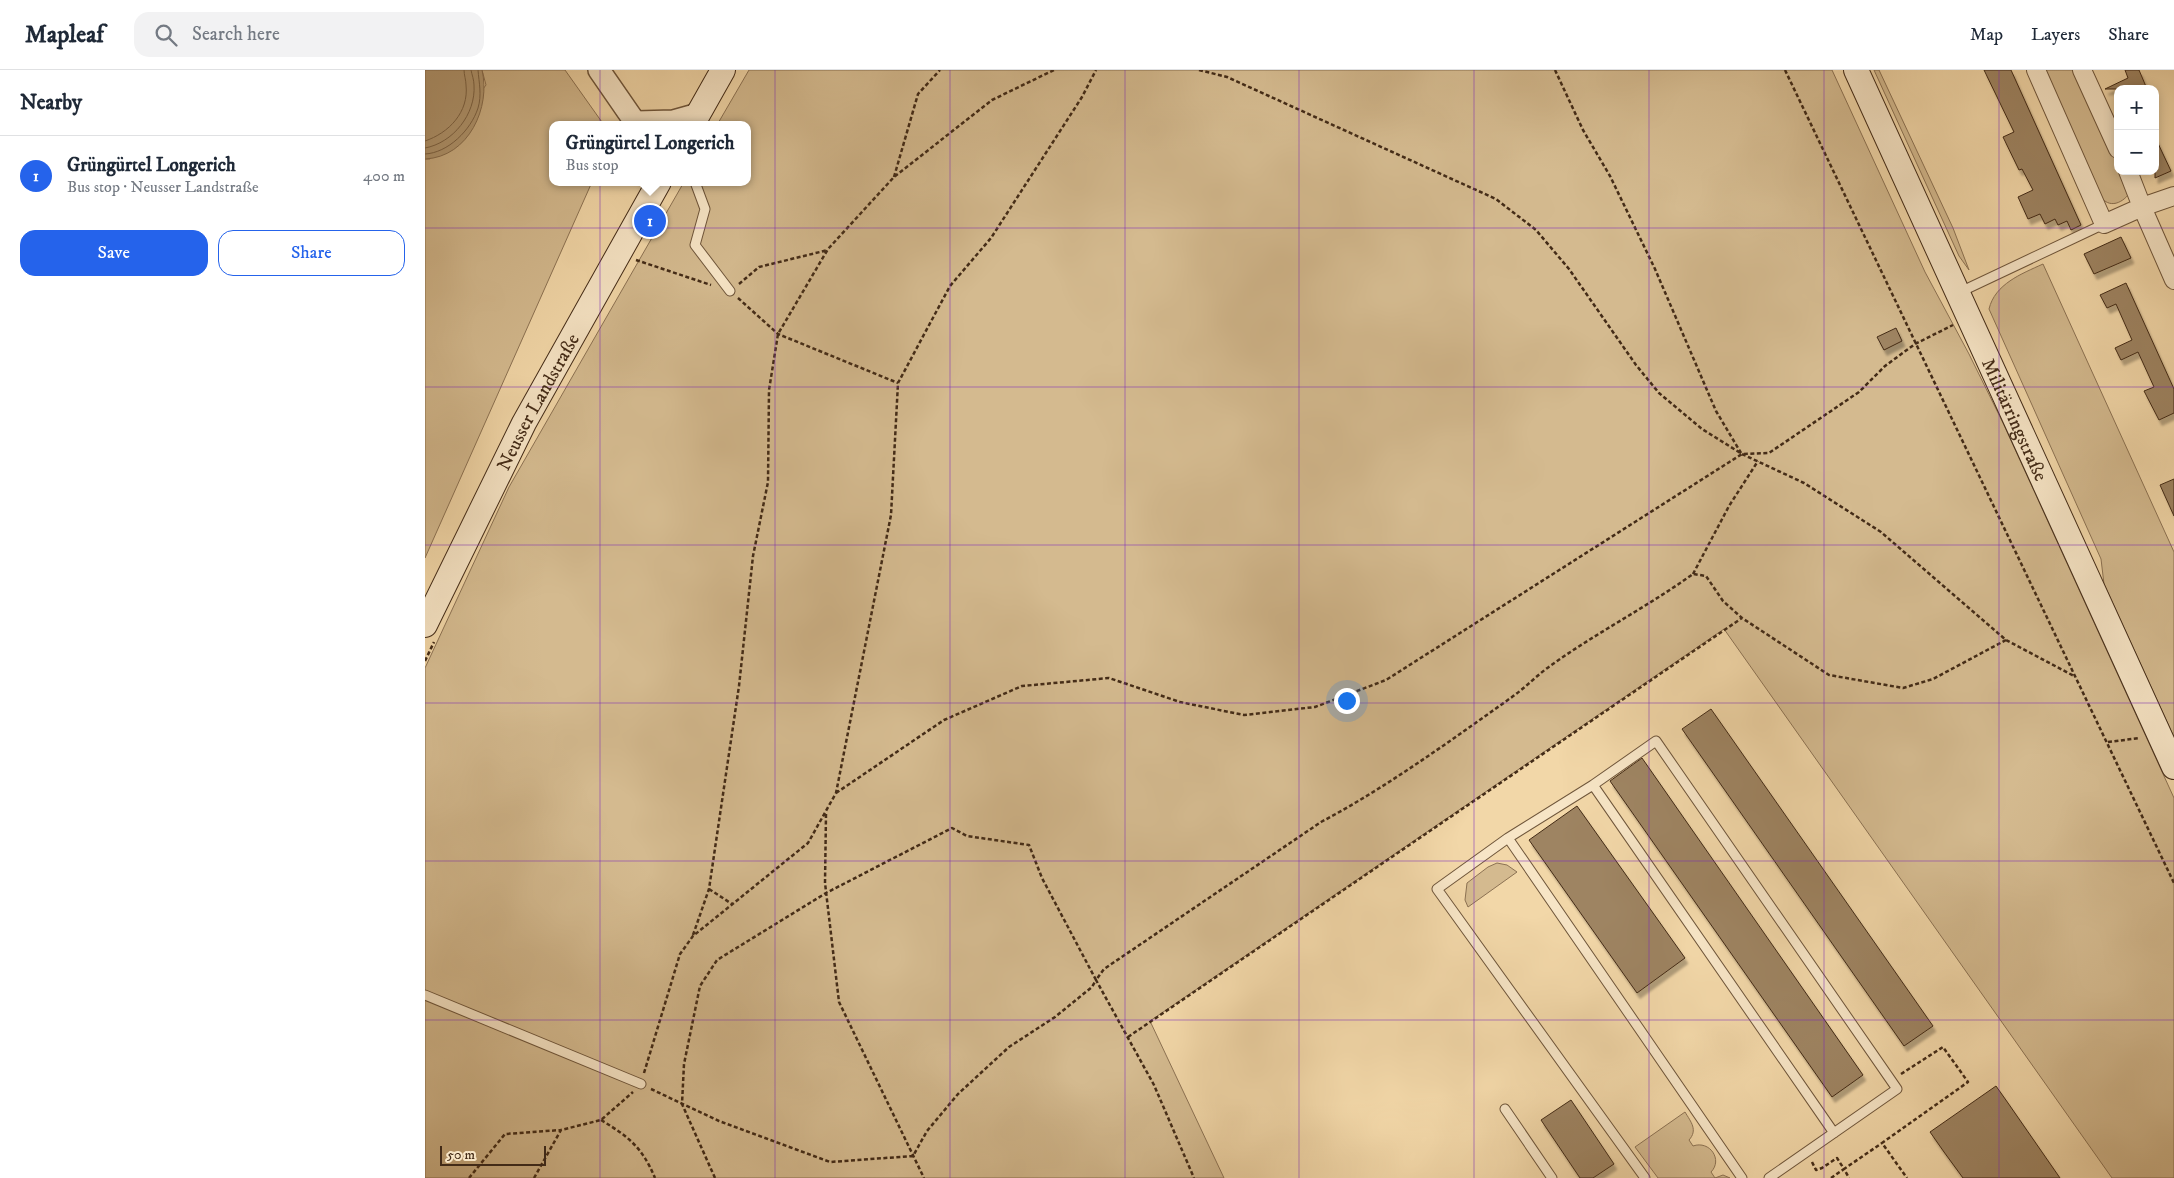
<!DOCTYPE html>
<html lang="en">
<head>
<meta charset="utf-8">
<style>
	body { margin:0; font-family:"IM FELL DW Pica",serif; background:#f2f2f3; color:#1f2937 }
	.controls { position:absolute; right:15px; top:15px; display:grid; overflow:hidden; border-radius:10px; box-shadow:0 2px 12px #0003 }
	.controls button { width:45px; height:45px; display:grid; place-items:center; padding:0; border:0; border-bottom:1px solid #e0e1e3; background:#fff; color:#1f2937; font:25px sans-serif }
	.scale { position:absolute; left:15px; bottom:12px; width:106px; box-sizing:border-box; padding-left:5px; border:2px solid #432b17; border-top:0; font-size:14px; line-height:18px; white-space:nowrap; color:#432b17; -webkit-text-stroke:4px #f7e5c6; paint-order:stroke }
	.you { position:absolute; left:921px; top:630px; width:18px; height:18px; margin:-12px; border:4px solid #fff; border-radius:50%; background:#1a73e8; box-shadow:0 0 0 8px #1a73e833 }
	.badge { display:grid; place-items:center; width:32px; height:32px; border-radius:50%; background:#2563eb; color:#fff; font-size:16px; font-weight:700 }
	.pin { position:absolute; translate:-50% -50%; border:2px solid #fff; box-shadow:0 1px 5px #0006 }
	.popup { position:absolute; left:124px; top:51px; width:202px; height:65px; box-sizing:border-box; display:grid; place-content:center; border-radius:10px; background:#fff; filter:drop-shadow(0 1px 4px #0005); font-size:16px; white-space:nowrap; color:#747a83 }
	.popup b { font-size:19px; color:#1f2937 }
	.popup::after { content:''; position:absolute; left:50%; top:100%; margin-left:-10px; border:10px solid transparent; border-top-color:#fff }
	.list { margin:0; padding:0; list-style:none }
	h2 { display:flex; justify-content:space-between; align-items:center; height:65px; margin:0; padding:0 20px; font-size:21px }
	h2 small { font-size:16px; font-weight:400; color:#747a83 }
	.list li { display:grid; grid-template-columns:32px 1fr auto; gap:15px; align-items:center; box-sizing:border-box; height:80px; padding:0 20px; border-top:1px solid #e0e1e3 }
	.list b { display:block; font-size:19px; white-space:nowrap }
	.list p { margin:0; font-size:16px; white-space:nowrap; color:#747a83 }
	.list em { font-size:16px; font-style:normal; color:#747a83 }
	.actions { display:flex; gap:10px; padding:15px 20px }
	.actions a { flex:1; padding:11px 0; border:1px solid #2563eb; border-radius:15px; text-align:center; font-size:18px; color:#2563eb }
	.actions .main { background:#2563eb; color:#fff }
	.icon { flex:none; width:28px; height:28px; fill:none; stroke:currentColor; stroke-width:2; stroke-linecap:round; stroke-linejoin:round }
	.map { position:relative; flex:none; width:1749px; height:1108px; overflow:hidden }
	header { display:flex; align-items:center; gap:30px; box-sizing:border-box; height:70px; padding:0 25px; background:#fff; border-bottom:1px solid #e0e1e3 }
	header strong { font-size:24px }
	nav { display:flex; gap:28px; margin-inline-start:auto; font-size:18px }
	.search { width:350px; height:45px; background:#f2f2f3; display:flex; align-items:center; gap:12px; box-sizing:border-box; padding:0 18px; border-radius:15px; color:#747a83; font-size:19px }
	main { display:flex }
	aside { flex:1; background:#fff }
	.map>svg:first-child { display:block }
	.green { fill:#d4ba8f; stroke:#8c7253 }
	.water { fill:#b69d77; stroke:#886f51 }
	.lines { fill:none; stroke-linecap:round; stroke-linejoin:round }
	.shore { stroke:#7c6447; stroke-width:1 }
	.building { fill:#9e8462; stroke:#432b17; filter:url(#shadow) }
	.service-casing { stroke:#6f563b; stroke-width:11 }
	.minor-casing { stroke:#6f563b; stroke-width:20 }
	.tertiary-casing { stroke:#6f563b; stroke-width:24 }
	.secondary-casing { stroke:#432b17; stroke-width:26 }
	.path { stroke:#432b17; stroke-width:2.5; stroke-dasharray:4 2.5; stroke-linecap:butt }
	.service { stroke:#f7e5c6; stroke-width:9 }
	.minor { stroke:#f7e5c6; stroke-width:18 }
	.tertiary { stroke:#f7e5c6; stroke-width:21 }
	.secondary { stroke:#f7e5c6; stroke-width:24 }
	.grid { fill:none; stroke:#7b2cbf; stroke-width:1; stroke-opacity:0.55 }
	.labels { text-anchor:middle; stroke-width:4; stroke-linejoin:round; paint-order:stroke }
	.street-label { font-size:19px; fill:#432b17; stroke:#f7e5c6 }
</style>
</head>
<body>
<header>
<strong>Mapleaf</strong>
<div class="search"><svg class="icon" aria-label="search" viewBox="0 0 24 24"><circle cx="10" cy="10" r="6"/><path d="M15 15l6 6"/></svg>Search here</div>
<nav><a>Map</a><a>Layers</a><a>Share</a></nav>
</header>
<main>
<aside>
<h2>Nearby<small></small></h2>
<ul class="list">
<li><span class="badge">1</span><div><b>Grüngürtel Longerich</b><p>Bus stop · Neusser Landstraße</p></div><em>400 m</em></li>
</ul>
<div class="actions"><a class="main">Save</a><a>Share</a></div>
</aside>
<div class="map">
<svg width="1749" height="1108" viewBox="0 0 1749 1108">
	<defs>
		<filter id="shadow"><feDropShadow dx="3" dy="5.5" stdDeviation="1" flood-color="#0004"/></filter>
	</defs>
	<rect width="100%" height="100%" fill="#f2d7a8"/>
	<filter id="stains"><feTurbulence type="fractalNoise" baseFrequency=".004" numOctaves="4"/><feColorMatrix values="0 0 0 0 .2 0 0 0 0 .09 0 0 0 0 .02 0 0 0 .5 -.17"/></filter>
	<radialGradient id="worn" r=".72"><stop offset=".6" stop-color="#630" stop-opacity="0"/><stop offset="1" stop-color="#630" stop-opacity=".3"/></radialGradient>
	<path class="green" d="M57 0H140L179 55H128V112H167L0 488V89H5L61 15Z
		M324 0H1407L1500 202 1544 284 1578 353 1749 728V1108H1687L1299 559 725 951 799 1108H0V598L84 417 259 112H322V55H292Z
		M1449 0H1454L1528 158 1544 200 1534 186Z
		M1619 0H1653L1693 87V101H1699L1704 124C1696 134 1684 138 1676 127Z
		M1618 194 1749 482V667L1679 514 1676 489 1564 239C1570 214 1596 204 1618 194Z
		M1072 793 1082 795 1092 802 1043 837 1040 830 1042 813 1063 797Z
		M1260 1042C1266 1052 1273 1060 1264 1070L1268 1076C1285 1070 1298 1090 1286 1102L1290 1108 1298 1105 1305 1108H1233L1210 1077Z"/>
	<path class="water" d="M0 0H57C66 37 44 87 0 89Z"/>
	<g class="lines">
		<path class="shore" d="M0 71C24 63 44 42 41 15 41 10 39 5 39 0
			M0 78C28 73 51 44 49 15 49 10 47 5 46 0
			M0 84C23 83 46 60 53 38 57 25 54 13 53 0"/>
	</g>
	<path class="building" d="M1559 0H1586L1656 155 1646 160 1642 151 1633 155 1630 149 1620 154 1615 144 1603 149 1593 127 1608 120 1597 99 1594 100 1578 67 1589 62Z
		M1700 0H1714L1722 19H1680L1703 8Z
		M1730 67 1746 101 1730 108Z
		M1696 167 1706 188 1669 204 1659 184Z
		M1701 213 1749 319V343L1734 350 1719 321 1729 317 1713 282 1696 290 1690 278 1707 270 1691 234 1682 238 1675 225Z
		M1471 258 1477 271 1459 280 1452 267Z
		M1749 409V446L1735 415Z
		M1286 639 1508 956 1479 976 1257 659Z
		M1217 688 1438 1005 1407 1027 1185 711Z
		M1152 736 1260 888 1212 923 1104 770Z
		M1571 1016 1583 1033 1635 1108H1538L1519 1082 1505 1062Z
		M1146 1030 1189 1094 1168 1108H1155L1116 1050Z"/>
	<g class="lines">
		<g class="service-casing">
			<path id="service" d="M270 112 280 139 270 175 305 221
				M1533 223 1679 154
				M1168 715 1083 768 1012 819 1220 1108
				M1083 768 1317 1108
				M0 925 216 1014
				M1080 1039 1127 1108
				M1344 1108 1472 1019 1231 671 1168 715 1409 1063"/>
		</g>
		<g class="minor-casing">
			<path id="minor" d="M1611 0 1679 154 1717 137 1749 210
				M1657 0 1693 79
				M1703 101 1717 137 1749 126"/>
		</g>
		<g class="tertiary-casing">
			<path id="tertiary" d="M174 0 212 55
				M211 52 248 51 273 44"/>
		</g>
		<g class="secondary-casing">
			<g id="secondary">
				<path id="s1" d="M1431 0 1749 697"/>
				<path d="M267 55 298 0"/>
				<path id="s2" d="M0 555 99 353 234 112"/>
			</g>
		</g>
		<path class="path" d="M774 0 802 7 1071 129 1111 160 1144 199 1211 295 1234 323 1277 359 1317 384 1379 413 1456 462 1581 570 1649 606
			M1130 0 1158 60 1185 106 1230 199 1291 341 1316 383
			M1360 0 1749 813
			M469 107 493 24 515 0
			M211 190 286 215
			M314 214 334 197 403 180
			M313 228 353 264 473 313
			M1268 504 1304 436 1333 391
			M0 591 9 572
			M1683 672 1715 668
			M411 723 519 650 597 616 684 608 755 632 819 645 890 637 961 610 1317 384 1344 383 1434 322 1460 296 1490 274 1528 255
			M401 744 400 813 414 932 499 1108
			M284 819 307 834
			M268 865 284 819 314 616 328 486 343 412 344 320 353 264 403 179 469 107 567 30 629 0
			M703 967 1317 548
			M219 1003 255 884 268 866 383 773 411 723 466 445 473 313 525 216 566 168 657 27 671 0
			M1476 1004 1518 977 1543 1012 1457 1073 1482 1108
			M226 1019 294 1051 405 1092 488 1086 502 1061 533 1024 584 977 630 947 667 917 671 910 729 1015 769 1108
			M176 1050C204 1067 217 1077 230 1108
			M1387 1092 1391 1100 1397 1098 1412 1088 1419 1099 1457 1073
			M44 1108 80 1064 136 1060
			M109 1108 136 1060 176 1050 208 1022
			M290 1108 257 1034 259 994 275 916 292 890 401 823 527 758 542 766 604 775 617 808 671 910 679 899 896 752C962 717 1025 671 1087 627 1100 618 1111 606 1125 596 1171 563 1222 537 1268 504L1281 506 1298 531 1317 548 1404 605 1478 618 1508 609 1581 570
			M1406 1108 1419 1099 1424 1108"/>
		<use href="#service" class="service"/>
		<use href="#minor" class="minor"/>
		<use href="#tertiary" class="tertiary"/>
		<use href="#secondary" class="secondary"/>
	</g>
	<path class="grid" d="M175 0V1108M350 0V1108M525 0V1108M700 0V1108M874 0V1108M1049 0V1108M1224 0V1108M1399 0V1108M1574 0V1108M0 158H1749M0 317H1749M0 475H1749M0 633H1749M0 791H1749M0 950H1749"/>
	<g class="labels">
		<g class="street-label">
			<text dy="7" stroke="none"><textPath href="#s2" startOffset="250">Neusser Landstraße</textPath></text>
			<text dy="7" stroke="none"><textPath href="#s1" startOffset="384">Militärringstraße</textPath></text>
		</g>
	</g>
	<rect width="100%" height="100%" filter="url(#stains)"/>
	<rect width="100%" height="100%" fill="url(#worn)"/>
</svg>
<div class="controls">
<button>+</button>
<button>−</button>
</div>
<div class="scale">50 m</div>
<div class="you"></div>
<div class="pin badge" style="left:225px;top:151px">1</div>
<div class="popup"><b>Grüngürtel Longerich</b>Bus stop</div>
</div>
</main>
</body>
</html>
